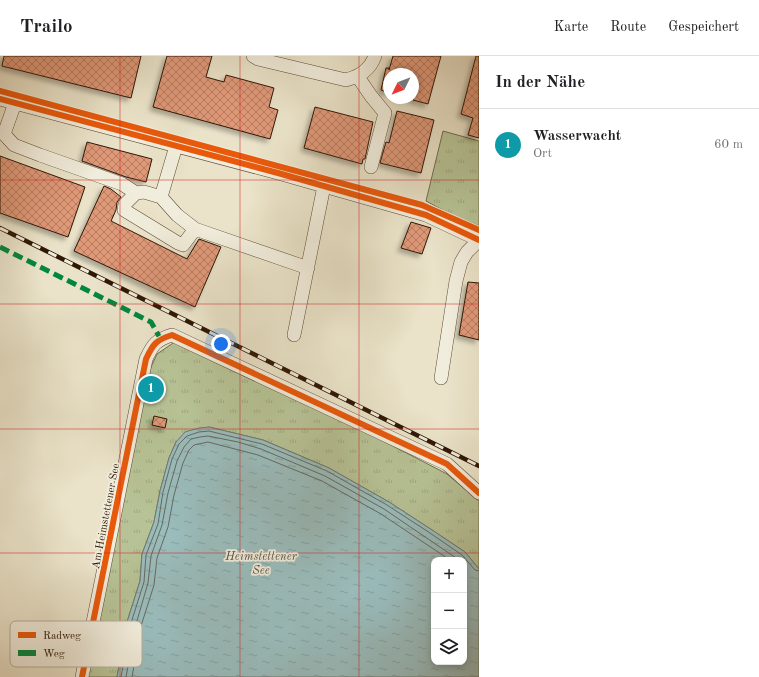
<!DOCTYPE html>
<html lang="de">
<head>
<meta charset="utf-8">
<style>
	body { margin:0; font-family:"Old Standard TT",serif; background:#f6f6f6; color:#202124 }
	.controls { position:absolute; right:12px; bottom:12px; display:grid; overflow:hidden; border-radius:8px; box-shadow:0 2px 6px #0003 }
	.controls button { width:36px; height:36px; display:grid; place-items:center; padding:0; border:0; border-bottom:1px solid #e0e0e0; background:#fff; color:#202124; font:20px sans-serif }
	.compass { position:absolute; left:383px; top:12px; width:36px; height:36px; border-radius:50%; background:#fff; box-shadow:0 2px 6px #0003; rotate:227deg }
	.you { position:absolute; left:221px; top:288px; width:14px; height:14px; margin:-10px; border:3px solid #fff; border-radius:50%; background:#1a73e8; box-shadow:0 0 0 6px #1a73e833 }
	.badge { display:grid; place-items:center; width:26px; height:26px; border-radius:50%; background:#ea580c; color:#fff; font-size:13px; font-weight:700 }
	.pin { position:absolute; translate:-50% -50%; border:2px solid #fff; box-shadow:0 1px 4px #0006 }
	.list { margin:0; padding:0; list-style:none }
	h2 { display:flex; justify-content:space-between; align-items:center; height:52px; margin:0; padding:0 16px; font-size:17px }
	h2 small { font-size:13px; font-weight:400; color:#757577 }
	.list li { display:grid; grid-template-columns:26px 1fr auto; gap:12px; align-items:center; box-sizing:border-box; height:72px; padding:0 16px; border-top:1px solid #e0e0e0 }
	.list b { display:block; font-size:15px; white-space:nowrap }
	.list p { margin:0; font-size:13px; white-space:nowrap; color:#757577 }
	.list em { font-size:13px; font-style:normal; color:#757577 }
	.icon { flex:none; width:22px; height:22px; fill:none; stroke:currentColor; stroke-width:2; stroke-linecap:round; stroke-linejoin:round }
	.map { position:relative; flex:none; width:479px; height:621px; overflow:hidden }
	header { display:flex; align-items:center; gap:24px; box-sizing:border-box; height:56px; padding:0 20px; background:#fff; border-bottom:1px solid #e0e0e0 }
	header strong { font-size:19px }
	nav { display:flex; gap:22px; margin-inline-start:auto; font-size:14px }
	main { display:flex }
	aside { flex:1; background:#fff }
	.map>svg:first-child { display:block }
	.park { fill:url(#park-tufts); stroke:#736d4e }
	.water { fill:url(#water-ripples); stroke:#6f7b73; fill-rule:evenodd }
	.lines { fill:none; stroke-linecap:round; stroke-linejoin:round }
	.shore { stroke:#646a61; stroke-width:1 }
	.building { fill:url(#building-cross-hatch); stroke:#2f1705; filter:url(#shadow) }
	.minor-casing { stroke:#5e4a36; stroke-width:14 }
	.minor { stroke:#f1eddc; stroke-width:13 }
	.rail-casing { stroke:#2f1705; stroke-width:4.5 }
	.rail { stroke:#f1eddc; stroke-width:3; stroke-dasharray:9; stroke-linecap:butt }
	.quiet { stroke:#00873e; stroke-width:5; stroke-dasharray:10 5; stroke-linecap:butt }
	.cycleway-casing { stroke:#f1eddc; stroke-width:8 }
	.cycleway { stroke:#e8590c; stroke-width:6 }
	.grid { fill:none; stroke:#d62828; stroke-width:1; stroke-opacity:0.55 }
	.labels { text-anchor:middle; stroke-width:3.5; stroke-linejoin:round; paint-order:stroke }
	.street-label { font-size:11px; fill:#2f1705; stroke:#f1eddc }
	.water-label { font-size:12px; font-style:italic; fill:#545145; stroke:#f1eddc }
	.key { fill:#f1eddc; stroke:#b7ad9c; stroke-width:1 }
	.key-label { font-size:11px; fill:#2f1705 }
</style>
</head>
<body>
<header>
<strong>Trailo</strong>
<nav><a>Karte</a><a>Route</a><a>Gespeichert</a></nav>
</header>
<main>
<div class="map">
<svg width="479" height="621" viewBox="0 0 479 621">
	<defs>
		<pattern id="park-tufts" width="24" height="20" patternUnits="userSpaceOnUse"><rect width="24" height="20" fill="#b7c396"/><path d="M3 7l-1-3M5 7V3M7 7l1-3M15 17l-1-3M17 17v-4M19 17l1-3" fill="none" stroke="#9ea780"/></pattern>
		<pattern id="water-ripples" width="26" height="14" patternUnits="userSpaceOnUse"><rect width="26" height="14" fill="#9abdbd"/><path d="M2 4q2-2 4 0t4 0M15 11q2-2 4 0t4 0" fill="none" stroke="#85a2a1"/></pattern>
		<pattern id="building-cross-hatch" width="8" height="8" patternUnits="userSpaceOnUse"><rect width="8" height="8" fill="#df9878"/><path d="M0 0l8 8M0 8l8-8" fill="none" stroke="#b57b60"/></pattern>
		<filter id="shadow"><feDropShadow dx="-3.5" dy="3.5" stdDeviation="2" flood-color="#0004"/></filter>
	</defs>
	<rect width="100%" height="100%" fill="#eae3c9"/>
	<filter id="stains"><feTurbulence type="fractalNoise" baseFrequency=".005" numOctaves="4"/><feColorMatrix values="0 0 0 0 .2 0 0 0 0 .09 0 0 0 0 .02 0 0 0 .5 -.17"/></filter>
	<radialGradient id="worn" r=".72"><stop offset=".6" stop-color="#630" stop-opacity="0"/><stop offset="1" stop-color="#630" stop-opacity=".3"/></radialGradient>
	<path class="park" d="M443 75 479 85V170L450 158 426 145Z
		M176 285 252 317 447 418 479 445V513L465 496 429 472 389 446 329 412 263 384 209 371 176 386 169 402 160 435 154 466 142 498 140 525 127 566 117 621H85L146 322 157 298Z"/>
	<path class="water" d="M209 371 263 384 329 412 389 446 429 472 465 496 479 513V621H117L127 566 140 525 142 498 154 466 160 435 169 402 176 386 185 376 199 372ZM434 504H464V606H434Z"/>
	<g class="lines">
		<path class="shore" d="M121 621 131 567 144 526 146 499 158 468 163 436 172 403 179 388 187 380 199 376 209 375 262 388 327 415 387 449 427 475 462 499 475 514 479 515
			M126 621 136 568 148 527 151 500 162 469 168 437 177 405 184 391 191 383 200 381 208 380 238 386 261 393 325 420 384 453 459 504
			M132 621 141 570 154 529 157 502 168 471 174 439 183 407 189 394 194 389 208 386 258 399 322 425 381 458 450 504"/>
	</g>
	<path class="building" d="M4 0H141L131 42 2 10Z
		M167 0H212L206 21 224 26 226 19 274 32 269 51 278 54 270 83 153 51Z
		M393 0H441L428 48 413 44V18H389V37L381 34 386 12H389V14Z
		M476 0H479V82L468 79 473 62 461 58Z
		M315 51 373 66 365 103H363L362 108 304 92Z
		M397 55 434 64 421 117 380 107 386 86 389 87Z
		M87 86 152 103 146 126 126 121 82 105Z
		M0 100 85 131 68 181 0 157Z
		M104 130 111 133 121 141 117 146 116 154 111 165 187 203 199 183 221 191 195 251 74 195Z
		M411 166 431 172 422 198 401 192Z
		M468 226 479 227V284L459 279Z
		M150 324 159 326 156 342 147 340Z
		M154 360 167 363 165 372 152 369Z"/>
	<g class="lines">
		<g class="minor-casing">
			<path id="minor" d="M253 0 258 3 346 24C360 20 370 14 375 0
				M358 21 371 40 385 57 371 111
				M0 43 278 117 426 159 479 184
				M15 47 4 78 14 89 40 99 122 128 136 137
				M161 141 144 136 136 137 125 148 124 154 178 187 183 189 195 173 177 159 161 141 176 90
				M195 173 308 212
				M294 279 324 130
				M441 322 456 225 461 206 467 196 479 184
				M82 621 146 303C153 288 156 284 172 279L447 408 479 437"/>
		</g>
		<use href="#minor" class="minor"/>
		<g class="rail-casing">
			<path id="rail" d="M0 172 479 410"/>
		</g>
		<use href="#rail" class="rail"/>
		<path class="quiet" d="M0 191 151 266 160 282"/>
		<g class="cycleway-casing">
			<path id="cycleway" d="M0 35 422 149 479 174
				M0 43 278 117 426 159 479 184
				M82 621 146 303C153 288 156 284 172 279L447 408 479 437"/>
		</g>
		<use href="#cycleway" class="cycleway"/>
	</g>
	<path class="grid" d="M120 0V621M240 0V621M359 0V621M0 124H479M0 248H479M0 373H479M0 497H479"/>
	<g class="labels">
		<g class="street-label">
			<text transform="translate(105 460) rotate(-79)" y="4">Am Heimstettener See</text>
		</g>
		<g class="water-label">
			<text x="261" y="504">Heimstettener<tspan x="261" dy="14">See</tspan></text>
		</g>
	</g>
	<rect x="10" y="565" width="132" height="46" rx="6" class="key"/>
	<rect x="18" y="576" width="18" height="6" fill="#e8590c"/>
	<rect x="18" y="594" width="18" height="6" fill="#00873e"/>
	<g class="key-label">
		<text x="43" y="583">Radweg</text>
		<text x="43" y="601">Weg</text>
	</g>
	<rect width="100%" height="100%" filter="url(#stains)"/>
	<rect width="100%" height="100%" fill="url(#worn)"/>
</svg>
<div class="controls">
<button>+</button>
<button>−</button>
<button><svg class="icon" aria-label="layers" viewBox="0 0 24 24"><path d="M12 4l9 5-9 5-9-5zM3 14l9 5 9-5"/></svg></button>
</div>
<svg class="compass" viewBox="-18 -18 36 36"><path d="M0-13l5 13h-10z" fill="#e53935"/><path d="M0 13l5-13h-10z" fill="#757577"/></svg>
<div class="you"></div>
<div class="pin badge" style="left:151px;top:333px;background:#0f9aa8">1</div>
</div>
<aside>
<h2>In der Nähe<small></small></h2>
<ul class="list">
<li><span class="badge" style="background:#0f9aa8">1</span><div><b>Wasserwacht</b><p>Ort</p></div><em>60 m</em></li>
</ul>
</aside>
</main>
</body>
</html>
